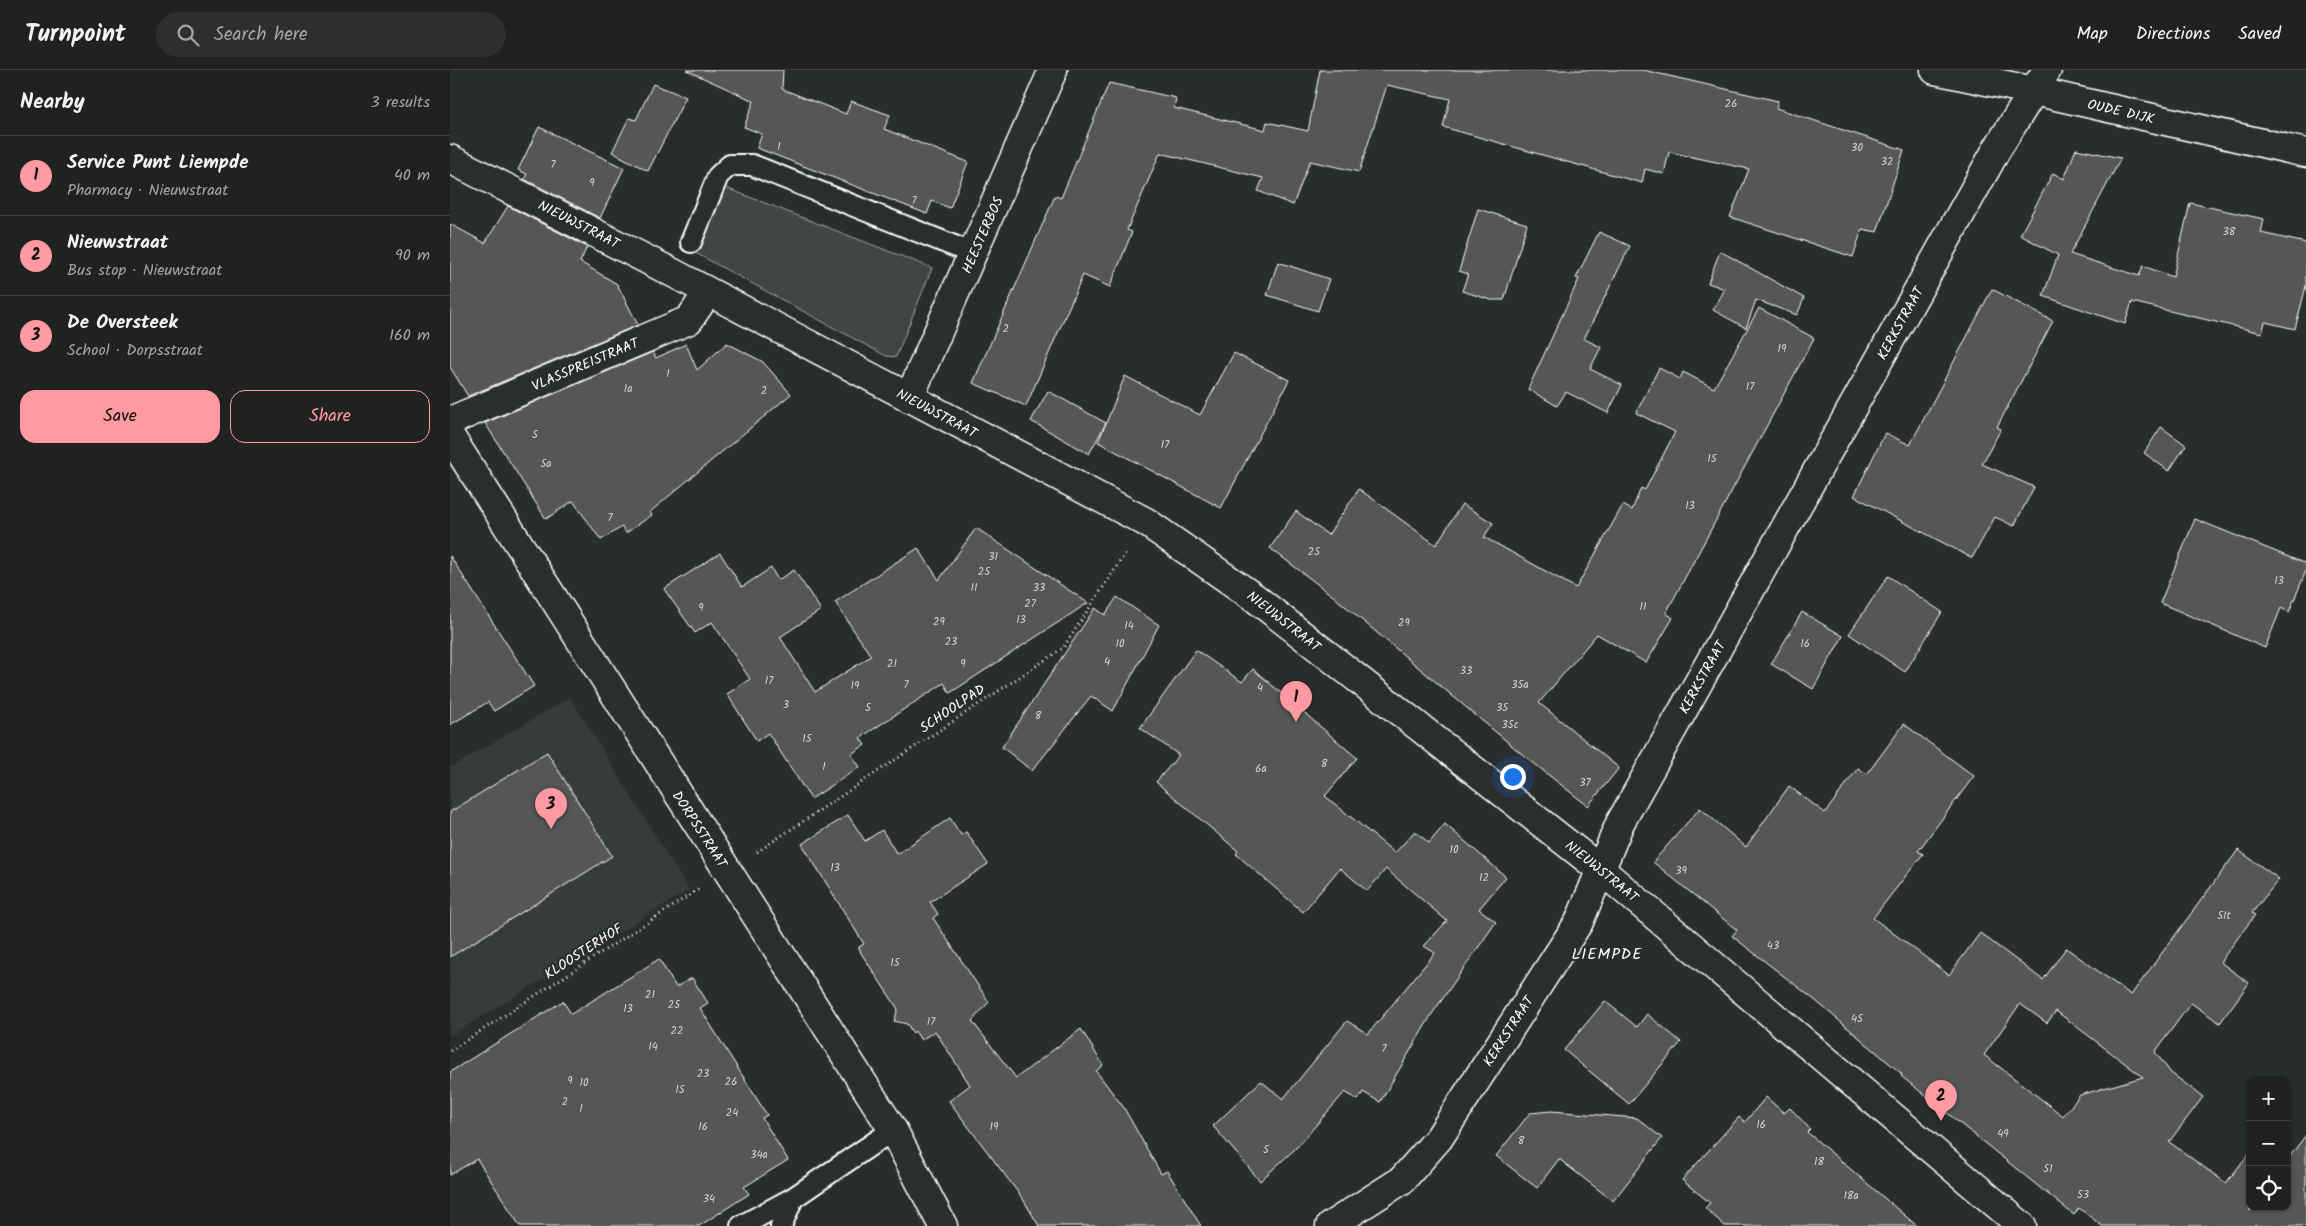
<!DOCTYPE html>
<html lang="en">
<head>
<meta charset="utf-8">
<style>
	body { margin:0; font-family:Kalam,sans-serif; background:#2d2f2f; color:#f1f3f6 }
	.controls { position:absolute; right:15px; bottom:15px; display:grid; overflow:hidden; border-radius:10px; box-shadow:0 1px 4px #0004 }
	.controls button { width:45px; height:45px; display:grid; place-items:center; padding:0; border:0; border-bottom:1px solid #3d3f40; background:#202222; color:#f1f3f6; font:25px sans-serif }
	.you { position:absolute; left:1062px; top:706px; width:18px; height:18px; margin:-12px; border:4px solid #fff; border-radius:50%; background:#1a73e8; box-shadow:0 0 0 8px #1a73e833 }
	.badge { display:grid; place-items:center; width:32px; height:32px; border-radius:50%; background:#ff9aa2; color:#111; font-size:16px; font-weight:700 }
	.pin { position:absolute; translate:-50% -41px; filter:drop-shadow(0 1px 2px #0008) }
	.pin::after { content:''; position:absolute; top:26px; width:18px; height:15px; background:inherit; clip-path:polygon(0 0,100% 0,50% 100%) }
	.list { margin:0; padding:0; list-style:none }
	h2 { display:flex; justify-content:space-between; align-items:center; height:65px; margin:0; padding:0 20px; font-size:21px }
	h2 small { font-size:16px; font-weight:400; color:#a2a4a5 }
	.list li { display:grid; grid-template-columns:32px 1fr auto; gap:15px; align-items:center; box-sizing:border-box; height:80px; padding:0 20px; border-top:1px solid #3d3f40 }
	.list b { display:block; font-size:19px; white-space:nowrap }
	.list p { margin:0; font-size:16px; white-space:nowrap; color:#a2a4a5 }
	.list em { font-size:16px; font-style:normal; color:#a2a4a5 }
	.actions { display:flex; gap:10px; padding:15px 20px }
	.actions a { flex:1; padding:11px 0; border:1px solid #ff9aa2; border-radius:15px; text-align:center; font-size:18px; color:#ff9aa2 }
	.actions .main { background:#ff9aa2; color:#111 }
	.icon { flex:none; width:28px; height:28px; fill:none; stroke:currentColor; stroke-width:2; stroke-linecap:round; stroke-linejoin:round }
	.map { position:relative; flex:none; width:1856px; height:1156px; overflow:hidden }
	header { display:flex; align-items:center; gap:30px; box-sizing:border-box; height:70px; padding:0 25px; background:#202222; border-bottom:1px solid #3d3f40 }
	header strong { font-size:24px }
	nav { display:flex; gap:28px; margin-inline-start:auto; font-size:18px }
	.search { width:350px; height:45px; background:#2d2f2f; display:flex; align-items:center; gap:12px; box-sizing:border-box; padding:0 18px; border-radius:28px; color:#a2a4a5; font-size:19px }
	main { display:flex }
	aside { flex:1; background:#202222 }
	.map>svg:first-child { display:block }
	.built { fill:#373a3b }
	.green { fill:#414445; stroke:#a0a2a2 }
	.building { fill:#555758; stroke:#fff; fill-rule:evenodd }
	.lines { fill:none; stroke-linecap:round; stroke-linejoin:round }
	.service-casing { stroke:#fff; stroke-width:24 }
	.minor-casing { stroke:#fff; stroke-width:31 }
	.tertiary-casing { stroke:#fff; stroke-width:31 }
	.path { stroke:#fff; stroke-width:3; stroke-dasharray:1 4; stroke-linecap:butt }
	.service { stroke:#2a2d2e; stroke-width:20 }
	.minor { stroke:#2a2d2e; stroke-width:28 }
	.tertiary { stroke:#2a2d2e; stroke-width:28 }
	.labels { text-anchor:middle; stroke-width:4; stroke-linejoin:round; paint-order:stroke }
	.number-label { font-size:11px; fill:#d4d5d5 }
	.street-label { font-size:14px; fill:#fff; stroke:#2a2d2e }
	.quarter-label { font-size:16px; letter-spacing:1px; fill:#fff; stroke:#2a2d2e }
</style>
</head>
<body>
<header>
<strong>Turnpoint</strong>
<div class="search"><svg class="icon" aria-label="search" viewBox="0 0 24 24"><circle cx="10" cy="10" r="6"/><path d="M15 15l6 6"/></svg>Search here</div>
<nav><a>Map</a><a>Directions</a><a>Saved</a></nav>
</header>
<main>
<aside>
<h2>Nearby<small>3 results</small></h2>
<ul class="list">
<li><span class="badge">1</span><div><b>Service Punt Liempde</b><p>Pharmacy · Nieuwstraat</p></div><em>40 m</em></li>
<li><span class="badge">2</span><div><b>Nieuwstraat</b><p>Bus stop · Nieuwstraat</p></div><em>90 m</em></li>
<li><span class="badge">3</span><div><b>De Oversteek</b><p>School · Dorpsstraat</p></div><em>160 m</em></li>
</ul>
<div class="actions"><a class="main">Save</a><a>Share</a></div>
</aside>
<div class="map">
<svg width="1856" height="1156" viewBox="0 0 1856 1156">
	<rect width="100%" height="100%" fill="#2a2d2e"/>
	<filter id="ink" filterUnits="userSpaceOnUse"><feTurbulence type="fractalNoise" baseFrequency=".02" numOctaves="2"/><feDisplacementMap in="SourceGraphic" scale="10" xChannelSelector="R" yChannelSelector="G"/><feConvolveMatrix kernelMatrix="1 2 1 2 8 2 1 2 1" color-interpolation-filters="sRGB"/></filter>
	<g filter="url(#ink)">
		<path class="built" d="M120 627 239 820 0 966V698Z"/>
		<path class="green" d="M271 116 482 198 446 287 436 286 240 180Z"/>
		<path class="building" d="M236 0H333L332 19 396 44 401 31 440 45 434 59 518 92 500 138 482 131 477 144 307 78 312 64 294 57 304 31Z
			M870 0H1193L1328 31 1326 38 1454 80 1427 162 1412 159 1403 187 1280 147 1299 99 1219 82 1214 104 1195 99 1192 113 993 57 1000 29 937 15 909 102 860 91 843 135 808 121 813 108 710 83 677 160 682 162 660 217 633 205 576 336 523 313 605 126 611 128 659 13 726 28 724 38 815 60 817 52 858 61Z
			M203 14 236 27 198 101 162 82 179 48 186 50Z
			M89 57 174 98 150 148 74 109 77 104 68 100Z
			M1626 79 1671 88 1620 184 1689 206 1693 196 1723 207 1740 133 1814 149 1811 163 1856 173V216L1845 259 1815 252 1812 263 1682 232 1675 254 1593 226 1608 185 1570 165 1603 103 1614 109Z
			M58 136 137 177 130 192 167 214 188 255 18 326 0 297V154L35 173Z
			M1028 139 1077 154 1054 230H1041L1012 221 1018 204 1009 201Z
			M1149 162 1180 176 1134 269 1151 277 1140 299 1172 315 1158 343 1116 322 1107 336 1078 319 1129 209 1126 208Z
			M1270 181 1354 228 1347 245 1306 230 1296 258 1263 240 1275 219 1258 213Z
			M828 192 879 209 868 241 817 225Z
			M1542 219 1603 251 1547 357 1551 359 1532 394 1584 417 1564 456 1545 447 1522 488 1404 426 1435 363 1460 375Z
			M1309 238 1364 268 1216 543 1223 548 1196 593 1147 564 1089 633 1169 698 1138 736 1072 684 883 526 820 478 846 441 878 465 909 419 986 475 1012 434 1043 453 1034 467 1126 518 1173 435 1182 440 1191 418 1195 420 1225 362 1186 343 1209 298 1230 309 1233 302 1264 318Z
			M277 273 313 292 341 324 200 442 202 445 176 463 172 457 151 470 123 431 96 449 35 353 203 282 206 288 236 274 247 300Z
			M784 283 839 310 771 438 648 372 656 353 639 384 581 351 598 321 656 353 675 306 750 345Z
			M1711 357 1736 375 1719 401 1694 383Z
			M1745 449 1856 494V501L1839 542 1831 538 1815 578 1710 533Z
			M526 458 638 533 500 623 494 613 410 668 415 675 401 684 410 697 361 729 318 663 307 671 277 624 300 609 262 552 245 563 214 519 270 483 292 517 321 498 328 510 344 500 371 540 330 567 365 622 421 586 385 532 468 478 489 510Z
			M0 486 84 616 44 641 38 632 0 655Z
			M1438 506 1492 542 1455 602 1399 564Z
			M667 527 709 555 663 641 641 626 582 701 552 677 645 538 655 545Z
			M1352 542 1393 566 1363 619 1321 594Z
			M746 580 792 612 803 599 907 688 875 726 945 783 965 761 979 773 995 754 1056 807 1029 839 1046 852 982 944 930 1032 913 1022 908 1030 895 1022 845 1079 810 1111 763 1056 811 1011 833 1029 897 951 918 964 985 883 974 876 997 851 936 799 917 821 890 798 853 842 786 784 788 781 706 712 729 685 690 658Z
			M1454 654 1524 706 1468 781 1473 784 1423 848 1499 905 1530 863 1593 910 1616 878 1681 925 1788 780 1829 809 1802 843 1805 845 1770 892 1799 913 1770 953 1741 933 1705 982 1721 1003 1753 1027 1719 1072 1776 1113 1800 1082V1141L1803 1137H1837V1090L1856 1065V1156H1652L1629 1138 1624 1145 1451 1006 1452 1004 1366 931 1282 866 1287 860 1203 792 1250 738 1296 777 1339 716 1375 743 1408 698 1417 704ZM1570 934 1597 953 1606 941 1693 1007 1630 1025 1613 1046 1534 985Z
			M97 682 162 786 0 887V742Z
			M398 745 415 771 432 760 447 784 500 748 511 765 516 762 538 794 480 832 488 844 483 848 539 932 522 951 566 1008 631 959 653 995 646 1001 674 1038 711 1104 717 1101 751 1156H589L573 1129 499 1031 520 1015 485 961 471 970 465 961 463 963 457 954 444 951 448 939 411 883 409 877 414 874 352 774Z
			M209 889 226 917 242 908 258 933 250 938 317 1045 312 1048 338 1090 294 1117 299 1124 249 1156H70L27 1089 0 1105V1002L113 931 121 944Z
			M1155 931 1187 957 1197 944 1231 972 1179 1034 1114 980Z
			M1316 1027 1334 1043 1340 1038 1360 1059 1357 1062 1467 1156H1275L1255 1138 1260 1133 1232 1110 1289 1047 1295 1052Z
			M1101 1041 1187 1048 1212 1068 1163 1131 1109 1089 1087 1118 1046 1086 1080 1043Z"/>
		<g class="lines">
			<g class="service-casing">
				<path id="service" d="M241 172 268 106 280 95H302L524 184
					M291 1156 343 1128 443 1060
					M331 1156 343 1128"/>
			</g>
			<g class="minor-casing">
				<path id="minor" d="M1485 0 1584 21 1856 83
					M459 328 603 0
					M0 351 239 250 258 222
					M0 366 443 1060 493 1156
					M880 1156 952 1110 989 1068 1129 852 1170 753 1547 79 1597 0"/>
			</g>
			<g class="tertiary-casing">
				<path id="tertiary" d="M0 89 225 204 696 452 805 528 1151 800 1572 1156"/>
			</g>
			<path class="path" d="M307 782 613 578 677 481
				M0 981 249 819"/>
			<use href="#service" class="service"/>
			<use href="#minor" class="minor"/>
			<use href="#tertiary" class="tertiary"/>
		</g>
	</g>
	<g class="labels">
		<g class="number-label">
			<text x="1281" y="37">26</text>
			<text x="329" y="80">1</text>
			<text x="1407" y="81">30</text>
			<text x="1437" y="95">32</text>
			<text x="103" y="98">7</text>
			<text x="142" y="116">9</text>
			<text x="464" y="134">7</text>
			<text x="1779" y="165">38</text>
			<text x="556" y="262">2</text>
			<text x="1332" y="282">19</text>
			<text x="218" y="307">1</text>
			<text x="1300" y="320">17</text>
			<text x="178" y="322">1a</text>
			<text x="314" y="324">2</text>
			<text x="85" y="368">5</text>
			<text x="715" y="378">17</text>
			<text x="1262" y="392">15</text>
			<text x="96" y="397">5a</text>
			<text x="1240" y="439">13</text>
			<text x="160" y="451">7</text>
			<text x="864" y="485">25</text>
			<text x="543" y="490">31</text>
			<text x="534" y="505">25</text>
			<text x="1829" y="514">13</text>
			<text x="524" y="521">11</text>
			<text x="589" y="521">33</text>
			<text x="580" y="537">27</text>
			<text x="1193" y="540">11</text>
			<text x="251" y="541">9</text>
			<text x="571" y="553">13</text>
			<text x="489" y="555">29</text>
			<text x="954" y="556">29</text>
			<text x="679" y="559">14</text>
			<text x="501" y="575">23</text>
			<text x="670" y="577">10</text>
			<text x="1355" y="577">16</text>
			<text x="657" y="595">4</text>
			<text x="442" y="597">21</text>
			<text x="513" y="597">9</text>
			<text x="1016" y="604">33</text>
			<text x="319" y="614">17</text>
			<text x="456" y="618">7</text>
			<text x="1070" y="618">35a</text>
			<text x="405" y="619">19</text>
			<text x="810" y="621">4</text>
			<text x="336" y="638">3</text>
			<text x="418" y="641">5</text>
			<text x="1052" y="641">35</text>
			<text x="588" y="649">8</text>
			<text x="1060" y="658">35c</text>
			<text x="357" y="672">15</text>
			<text x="874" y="697">8</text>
			<text x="374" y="700">1</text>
			<text x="811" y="702">6a</text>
			<text x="1135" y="716">37</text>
			<text x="1004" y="783">10</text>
			<text x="385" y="801">13</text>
			<text x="1231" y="804">39</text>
			<text x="1034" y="811">12</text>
			<text x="1774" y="849">51t</text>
			<text x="1323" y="879">43</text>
			<text x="445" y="896">15</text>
			<text x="200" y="928">21</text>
			<text x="224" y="938">25</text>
			<text x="178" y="942">13</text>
			<text x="1407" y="952">45</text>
			<text x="481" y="955">17</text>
			<text x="227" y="964">22</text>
			<text x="203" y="980">14</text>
			<text x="934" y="982">7</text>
			<text x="253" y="1007">23</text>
			<text x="120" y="1014">9</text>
			<text x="281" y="1015">26</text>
			<text x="134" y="1016">10</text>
			<text x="230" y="1023">15</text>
			<text x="115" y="1035">2</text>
			<text x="131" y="1042">1</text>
			<text x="282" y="1046">24</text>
			<text x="1311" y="1058">16</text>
			<text x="253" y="1060">16</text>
			<text x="544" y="1060">19</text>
			<text x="1553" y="1067">49</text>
			<text x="1071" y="1074">8</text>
			<text x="816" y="1083">5</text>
			<text x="309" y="1088">34a</text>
			<text x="1369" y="1095">18</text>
			<text x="1598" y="1102">51</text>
			<text x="1633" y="1128">53</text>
			<text x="1401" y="1129">18a</text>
			<text x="259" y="1132">34</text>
		</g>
		<g class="street-label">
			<text transform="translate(1671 41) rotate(13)" y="5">OUDE DIJK</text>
			<text transform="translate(129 154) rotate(27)" y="5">NIEUWSTRAAT</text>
			<text transform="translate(532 165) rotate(-66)" y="5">HEESTERBOS</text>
			<text transform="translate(1450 253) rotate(-61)" y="5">KERKSTRAAT</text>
			<text transform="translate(135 294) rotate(-23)" y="5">VLASSPREISTRAAT</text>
			<text transform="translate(487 343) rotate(28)" y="5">NIEUWSTRAAT</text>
			<text transform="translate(834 551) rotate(38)" y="5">NIEUWSTRAAT</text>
			<text transform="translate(1252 607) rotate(-61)" y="5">KERKSTRAAT</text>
			<text transform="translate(502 638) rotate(-34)" y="5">SCHOOLPAD</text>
			<text transform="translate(250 759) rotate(57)" y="5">DORPSSTRAAT</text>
			<text transform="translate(1152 801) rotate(39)" y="5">NIEUWSTRAAT</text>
			<text transform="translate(133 881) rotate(-33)" y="5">KLOOSTERHOF</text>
			<text transform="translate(1058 961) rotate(-57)" y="5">KERKSTRAAT</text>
		</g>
		<g class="quarter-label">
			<text x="1157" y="889">LIEMPDE</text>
		</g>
	</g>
</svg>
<div class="controls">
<button>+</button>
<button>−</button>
<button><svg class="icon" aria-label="locate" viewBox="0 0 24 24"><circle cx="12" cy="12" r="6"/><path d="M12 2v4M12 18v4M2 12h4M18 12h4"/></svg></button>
</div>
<div class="you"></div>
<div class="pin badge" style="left:846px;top:652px">1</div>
<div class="pin badge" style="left:1491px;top:1051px">2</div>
<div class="pin badge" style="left:101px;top:759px">3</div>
</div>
</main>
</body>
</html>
